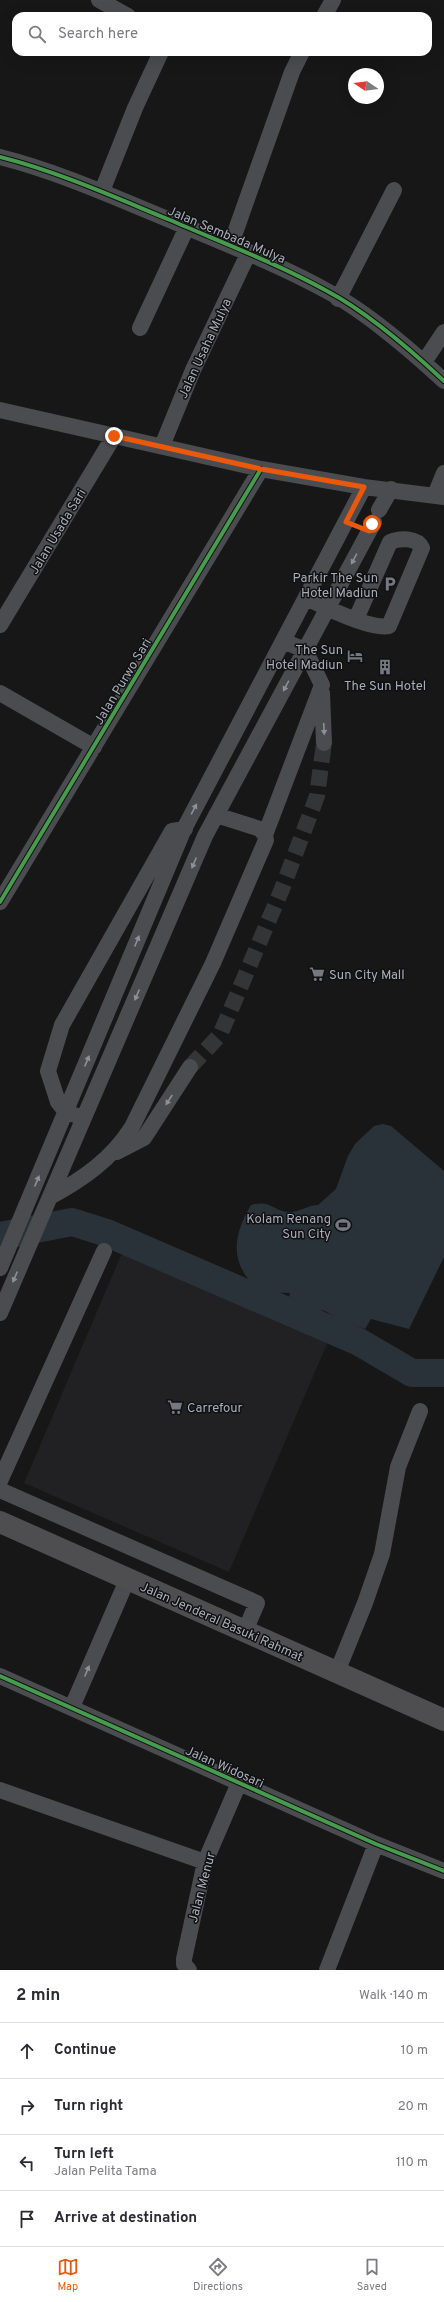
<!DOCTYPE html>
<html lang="en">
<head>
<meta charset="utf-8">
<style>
	body { margin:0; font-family:Overpass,sans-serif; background:#f2f2f3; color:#2b2b33 }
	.compass { position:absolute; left:348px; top:68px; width:36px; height:36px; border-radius:50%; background:#fff; box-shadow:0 4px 16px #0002; rotate:283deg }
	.stop { position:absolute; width:12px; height:12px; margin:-9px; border:3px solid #ea580c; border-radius:50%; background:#fff }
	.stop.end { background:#ea580c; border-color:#fff; box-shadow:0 1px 4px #0008 }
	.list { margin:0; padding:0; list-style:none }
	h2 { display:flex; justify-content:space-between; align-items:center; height:52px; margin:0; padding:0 16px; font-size:17px }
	h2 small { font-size:13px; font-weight:400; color:#7c7c81 }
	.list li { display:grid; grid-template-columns:26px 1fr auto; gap:12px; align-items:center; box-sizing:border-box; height:56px; padding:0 16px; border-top:1px solid #e1e1e2 }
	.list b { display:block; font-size:15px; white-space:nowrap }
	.list p { margin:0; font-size:13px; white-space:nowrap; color:#7c7c81 }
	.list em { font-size:13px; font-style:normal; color:#7c7c81 }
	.icon { flex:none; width:22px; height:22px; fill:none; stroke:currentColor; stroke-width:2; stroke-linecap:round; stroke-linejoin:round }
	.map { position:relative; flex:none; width:444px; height:1970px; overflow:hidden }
	.search { position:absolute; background:#fff; box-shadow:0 4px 16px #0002; left:12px; right:12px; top:12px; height:44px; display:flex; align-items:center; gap:10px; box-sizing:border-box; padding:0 14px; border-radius:12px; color:#7c7c81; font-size:15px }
	.sheet { height:276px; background:#fff }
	nav { display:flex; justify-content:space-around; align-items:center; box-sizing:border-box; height:56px; border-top:1px solid #e1e1e2; background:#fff; font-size:11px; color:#7c7c81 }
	nav a { display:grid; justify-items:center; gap:2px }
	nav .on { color:#ea580c }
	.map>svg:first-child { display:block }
	.built { fill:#212123 }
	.water { fill:#2a3239 }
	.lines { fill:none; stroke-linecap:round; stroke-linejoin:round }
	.river { stroke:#2a3239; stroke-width:28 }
	.minor-tunnel { stroke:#343537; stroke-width:16; stroke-dasharray:16 8; stroke-linecap:butt }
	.minor { stroke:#4b4c50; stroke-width:16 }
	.highway { stroke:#4e4e51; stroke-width:22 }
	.cycleway-casing { stroke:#111113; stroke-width:6 }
	.cycleway { stroke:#469c4c; stroke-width:4 }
	.oneway { fill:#8c9099 }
	.route { stroke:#ea580c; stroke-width:5 }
	.labels { text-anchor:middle; stroke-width:3; stroke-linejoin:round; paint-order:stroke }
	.street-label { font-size:13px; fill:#a8adb8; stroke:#111113 }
	.poi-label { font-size:13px; fill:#a8adb8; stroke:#111113; text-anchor:end }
</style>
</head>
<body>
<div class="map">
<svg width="444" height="1970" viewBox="0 0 444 1970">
	<rect width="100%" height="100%" fill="#171717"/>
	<path class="built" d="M127 1241 333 1330 229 1572 24 1483Z"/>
	<path class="water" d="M383 1124 391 1126 444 1171V1257L409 1329 371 1319 365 1329 340 1320 325 1311 310 1308 305 1313 287 1305 290 1293 261 1292C230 1266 231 1239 251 1205 272 1199 273 1212 290 1212 300 1212 308 1205 318 1205L336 1189 348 1156 355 1144 374 1126Z"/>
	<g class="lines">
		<path class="river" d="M0 1236 72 1222 107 1233 359 1342 412 1373H444"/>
		<path class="minor-tunnel" d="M190 1067 220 1035 282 889 317 796 324 743"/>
		<path class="minor" d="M99 0 128 16
			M324 16 333 0
			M0 157C59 172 114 197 170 220 223 243 276 263 327 291 365 311 413 352 444 381
			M102 191 135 108 161 52
			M231 244 292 72 302 52
			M338 299 394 190
			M140 328 187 227
			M424 362 444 332
			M0 410 261 469 364 487 444 497
			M162 446 193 370 249 252
			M435 495 444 473
			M379 510 391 489
			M306 597C323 607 372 630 389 626L422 548C417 537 399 538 390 542L356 619
			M0 625 114 436
			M0 693 94 747
			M322 693 324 743
			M265 835 322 685 305 650 283 641
			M0 902 261 469
			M75 1115 66 1112 58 1102 48 1071 62 1025 172 831 185 829
			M117 1152 144 1138 190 1067
			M50 1197C83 1179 112 1159 132 1127L213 963 266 840 265 835 260 829 216 815
			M0 1268 184 829 364 487
			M0 1313 205 836 374 522
			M0 1481 104 1251
			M0 1490 257 1603 245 1631
			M337 1672 365 1603 382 1554 398 1467 420 1411
			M0 1676 376 1844 444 1871
			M72 1707 128 1578
			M0 1790 205 1862
			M189 1970 184 1964V1959L205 1862 239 1783
			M327 1970 376 1844"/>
		<path class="highway" d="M0 1522 444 1720"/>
		<g class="cycleway-casing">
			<path id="cycleway" d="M0 157C59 172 114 197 170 220 223 243 276 263 327 291 365 311 413 352 444 381
				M0 902 261 469
				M0 1676 376 1844 444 1871"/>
		</g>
		<use href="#cycleway" class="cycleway"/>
	</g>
	<defs><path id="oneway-solid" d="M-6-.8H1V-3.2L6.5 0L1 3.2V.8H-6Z"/></defs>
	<g class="oneway">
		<use href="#oneway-solid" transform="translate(354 559) rotate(118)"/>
		<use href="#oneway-solid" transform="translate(286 686) rotate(118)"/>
		<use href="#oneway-solid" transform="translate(324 729) rotate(87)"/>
		<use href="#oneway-solid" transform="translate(194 809) rotate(-62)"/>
		<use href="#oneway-solid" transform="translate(194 863) rotate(113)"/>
		<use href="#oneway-solid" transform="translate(137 941) rotate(-67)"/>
		<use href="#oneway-solid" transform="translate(137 995) rotate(113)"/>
		<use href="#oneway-solid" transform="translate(87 1061) rotate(-67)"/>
		<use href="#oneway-solid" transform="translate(169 1100) rotate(123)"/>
		<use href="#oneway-solid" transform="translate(37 1181) rotate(-67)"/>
		<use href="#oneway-solid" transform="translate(15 1277) rotate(113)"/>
		<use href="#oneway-solid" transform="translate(87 1671) rotate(-67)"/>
	</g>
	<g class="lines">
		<path class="route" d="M114 436 261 469 364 487 346 522 369 531 372 524"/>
	</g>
	<defs>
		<g id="parking-bare" transform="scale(1.2)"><path d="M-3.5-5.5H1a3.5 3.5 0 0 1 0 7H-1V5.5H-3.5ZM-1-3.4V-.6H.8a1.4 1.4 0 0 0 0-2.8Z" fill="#757880" stroke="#111113" stroke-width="2.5" paint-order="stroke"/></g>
		<g id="hotel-bare" transform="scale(1.2)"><path d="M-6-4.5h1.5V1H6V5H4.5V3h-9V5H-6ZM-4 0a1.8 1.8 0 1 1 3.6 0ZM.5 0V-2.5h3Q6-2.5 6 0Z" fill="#757880" stroke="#111113" stroke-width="2.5" paint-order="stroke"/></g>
		<g id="building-bare" transform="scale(1.2)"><path d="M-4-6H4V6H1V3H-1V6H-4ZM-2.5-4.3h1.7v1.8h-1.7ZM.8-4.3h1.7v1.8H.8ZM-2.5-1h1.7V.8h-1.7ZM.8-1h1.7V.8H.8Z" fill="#757880" stroke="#111113" stroke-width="2.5" paint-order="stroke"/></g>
		<g id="supermarket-bare" transform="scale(1.2)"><path d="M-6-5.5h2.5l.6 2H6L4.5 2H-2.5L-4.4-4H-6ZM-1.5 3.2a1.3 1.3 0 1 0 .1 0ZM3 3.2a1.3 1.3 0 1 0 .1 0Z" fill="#757880" stroke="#111113" stroke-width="2.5" paint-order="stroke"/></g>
		<g id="stadium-bare" transform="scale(1.2)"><path d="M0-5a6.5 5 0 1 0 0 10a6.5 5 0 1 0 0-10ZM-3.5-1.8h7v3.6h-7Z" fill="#757880" stroke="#111113" stroke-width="2.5" paint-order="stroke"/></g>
	</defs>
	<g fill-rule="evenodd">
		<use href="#parking-bare" x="390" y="584"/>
		<use href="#hotel-bare" x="355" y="656"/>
		<use href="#building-bare" x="385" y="667"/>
		<use href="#supermarket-bare" x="317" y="974"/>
		<use href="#stadium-bare" x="343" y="1225"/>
		<use href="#supermarket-bare" x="175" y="1407"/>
	</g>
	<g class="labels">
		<g class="street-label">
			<text transform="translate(227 234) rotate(23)" y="5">Jalan Sembada Mulya</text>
			<text transform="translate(204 348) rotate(-65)" y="5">Jalan Usaha Mulya</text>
			<text transform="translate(57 531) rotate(-59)" y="5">Jalan Usada Sari</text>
			<text transform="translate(122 681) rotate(-59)" y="5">Jalan Purwo Sari</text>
			<text transform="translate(222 1621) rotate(24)" y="5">Jalan Jenderal Basuki Rahmat</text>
			<text transform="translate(225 1766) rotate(24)" y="5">Jalan Widosari</text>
			<text transform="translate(201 1887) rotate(-75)" y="5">Jalan Menur</text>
		</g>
		<g class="poi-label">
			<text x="378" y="582">Parkir The Sun<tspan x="378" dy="15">Hotel Madiun</tspan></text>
			<text x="343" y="654">The Sun<tspan x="343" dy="15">Hotel Madiun</tspan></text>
			<text x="385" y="690" text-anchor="middle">The Sun Hotel</text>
			<text x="329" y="979" text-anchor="start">Sun City Mall</text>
			<text x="331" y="1223">Kolam Renang<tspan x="331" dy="15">Sun City</tspan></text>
			<text x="187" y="1412" text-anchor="start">Carrefour</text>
		</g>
	</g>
</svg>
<svg class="compass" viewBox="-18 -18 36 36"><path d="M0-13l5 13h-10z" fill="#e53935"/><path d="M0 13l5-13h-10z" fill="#7c7c81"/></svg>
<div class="stop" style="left:372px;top:524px"></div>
<div class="stop end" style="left:114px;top:436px"></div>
<div class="search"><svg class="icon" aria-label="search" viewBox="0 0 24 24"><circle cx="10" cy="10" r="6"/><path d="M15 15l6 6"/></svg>Search here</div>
</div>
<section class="sheet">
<h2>2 min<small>Walk · 140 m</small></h2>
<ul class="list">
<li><svg class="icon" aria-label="ahead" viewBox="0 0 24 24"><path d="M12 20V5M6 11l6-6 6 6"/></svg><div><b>Continue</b></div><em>10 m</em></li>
<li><svg class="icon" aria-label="right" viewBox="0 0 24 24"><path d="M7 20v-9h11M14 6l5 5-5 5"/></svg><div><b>Turn right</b></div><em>20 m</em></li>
<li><svg class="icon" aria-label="left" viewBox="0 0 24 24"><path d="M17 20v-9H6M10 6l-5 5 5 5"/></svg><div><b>Turn left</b><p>Jalan Pelita Tama</p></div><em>110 m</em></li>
<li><svg class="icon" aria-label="arrive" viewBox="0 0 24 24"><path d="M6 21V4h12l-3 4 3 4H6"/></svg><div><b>Arrive at destination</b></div></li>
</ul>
</section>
<nav>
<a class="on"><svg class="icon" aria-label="map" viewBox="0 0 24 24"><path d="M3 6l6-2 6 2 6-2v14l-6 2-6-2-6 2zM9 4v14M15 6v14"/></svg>Map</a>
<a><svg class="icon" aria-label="directions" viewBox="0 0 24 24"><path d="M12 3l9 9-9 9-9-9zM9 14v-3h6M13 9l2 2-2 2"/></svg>Directions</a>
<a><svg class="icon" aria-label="saved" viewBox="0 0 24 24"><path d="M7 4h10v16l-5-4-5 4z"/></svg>Saved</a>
</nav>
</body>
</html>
